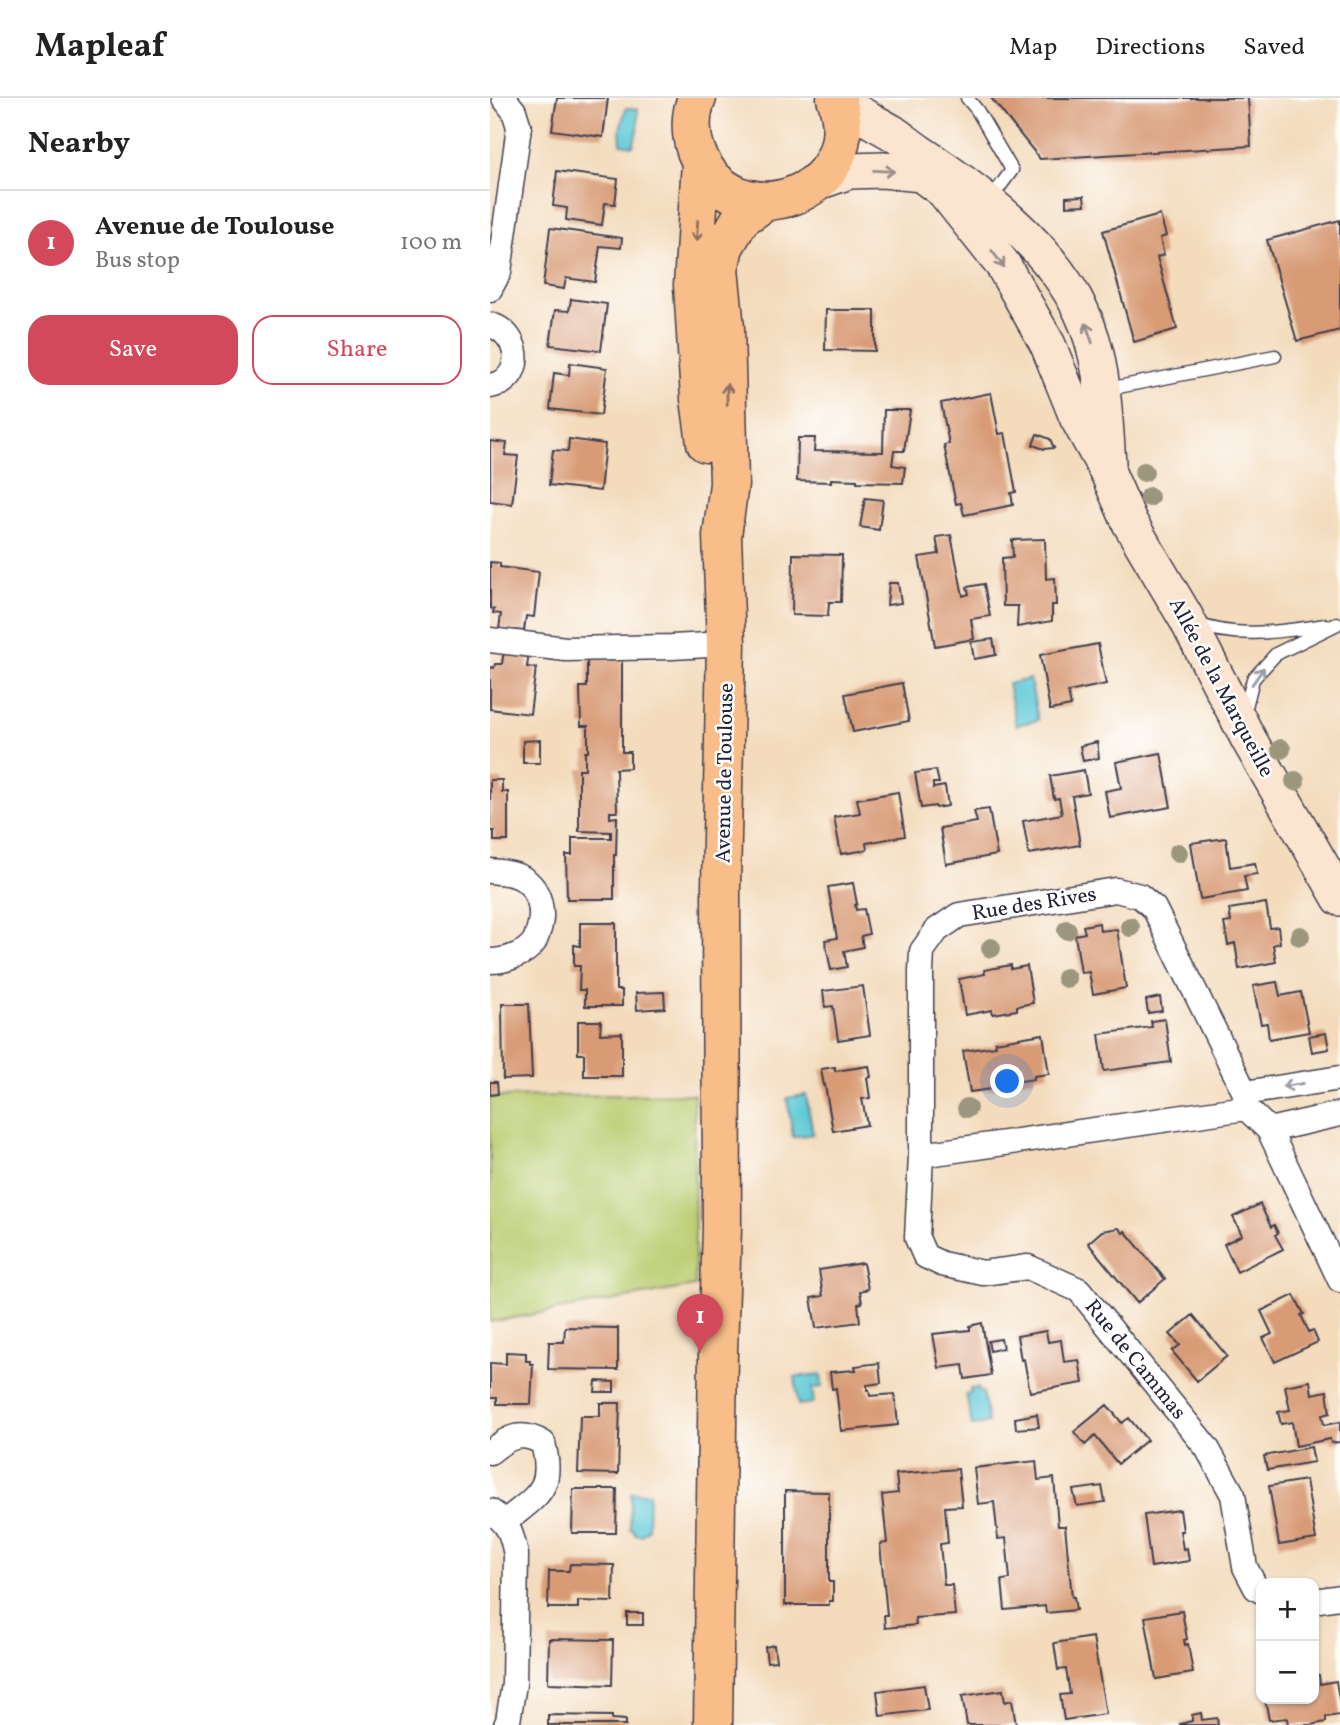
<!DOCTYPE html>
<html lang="en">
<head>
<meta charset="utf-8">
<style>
	body { margin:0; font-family:Vollkorn,serif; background:#f2f2f2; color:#222 }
	.controls { position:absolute; right:21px; bottom:21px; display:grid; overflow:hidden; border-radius:14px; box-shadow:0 2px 5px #0004 }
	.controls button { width:63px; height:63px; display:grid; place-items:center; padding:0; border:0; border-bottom:2px solid #e0e0e0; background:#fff; color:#222; font:35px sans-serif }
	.you { position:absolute; left:518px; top:984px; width:24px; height:24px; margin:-18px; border:5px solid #fff; border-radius:50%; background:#1a73e8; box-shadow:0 0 0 10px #1a73e833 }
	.badge { display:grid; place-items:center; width:46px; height:46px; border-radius:50%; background:#d1495b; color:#fff; font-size:23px; font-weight:700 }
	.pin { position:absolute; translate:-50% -58px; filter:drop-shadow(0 2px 4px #0008) }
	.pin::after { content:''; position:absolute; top:37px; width:24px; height:21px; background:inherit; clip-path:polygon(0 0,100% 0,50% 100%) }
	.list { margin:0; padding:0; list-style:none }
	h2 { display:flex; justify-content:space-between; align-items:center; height:91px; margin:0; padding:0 28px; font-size:30px }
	h2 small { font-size:23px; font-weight:400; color:#767676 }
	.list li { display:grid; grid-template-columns:46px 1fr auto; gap:21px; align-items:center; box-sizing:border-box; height:105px; padding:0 28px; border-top:2px solid #e0e0e0 }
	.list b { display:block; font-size:26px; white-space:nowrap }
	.list p { margin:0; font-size:23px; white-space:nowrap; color:#767676 }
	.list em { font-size:23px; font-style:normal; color:#767676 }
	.actions { display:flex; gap:14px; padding:21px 28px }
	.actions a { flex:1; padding:16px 0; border:2px solid #d1495b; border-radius:21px; text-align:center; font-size:24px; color:#d1495b }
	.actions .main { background:#d1495b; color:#fff }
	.map { position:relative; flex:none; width:850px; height:1627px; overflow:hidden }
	header { display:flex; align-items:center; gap:42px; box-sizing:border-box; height:98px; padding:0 35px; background:#fff; border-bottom:2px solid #e0e0e0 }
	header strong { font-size:33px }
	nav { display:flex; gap:38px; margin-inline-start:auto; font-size:24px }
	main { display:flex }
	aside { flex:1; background:#fff }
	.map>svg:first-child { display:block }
	.green { fill:#bacc6f; stroke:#6e7755; stroke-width:2 }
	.water { fill:#5dc9d5; stroke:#407688; stroke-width:2 }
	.building { fill:#d89b76 }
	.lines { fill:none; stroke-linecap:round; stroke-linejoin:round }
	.lane-casing { stroke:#413e4e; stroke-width:15 }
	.street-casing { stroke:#413e4e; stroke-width:27 }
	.secondary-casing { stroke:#413e4e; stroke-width:38 }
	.primary-casing { stroke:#413e4e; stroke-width:41 }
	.lane { stroke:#fff; stroke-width:12 }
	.street { stroke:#fff; stroke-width:24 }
	.secondary { stroke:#fce5d0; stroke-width:35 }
	.primary { stroke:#f8bd89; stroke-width:38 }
	.tree { fill:#9d967f }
	.oneway { stroke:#9a8d8d }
	.oneway2 { stroke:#8d7062 }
	.oneway3 { stroke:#9c9ca7 }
	.labels { text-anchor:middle; stroke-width:5; stroke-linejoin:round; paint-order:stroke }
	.street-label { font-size:21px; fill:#22223b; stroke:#fff }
</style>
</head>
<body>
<header>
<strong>Mapleaf</strong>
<nav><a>Map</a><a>Directions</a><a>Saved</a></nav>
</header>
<main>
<aside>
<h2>Nearby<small></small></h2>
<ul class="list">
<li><span class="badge">1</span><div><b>Avenue de Toulouse</b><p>Bus stop</p></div><em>100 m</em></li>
</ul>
<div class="actions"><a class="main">Save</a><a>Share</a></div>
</aside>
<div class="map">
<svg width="850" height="1627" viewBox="0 0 850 1627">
	<rect width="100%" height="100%" fill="#fff"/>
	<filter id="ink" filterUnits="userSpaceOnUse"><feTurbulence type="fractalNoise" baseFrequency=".0143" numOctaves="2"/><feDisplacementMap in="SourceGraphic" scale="14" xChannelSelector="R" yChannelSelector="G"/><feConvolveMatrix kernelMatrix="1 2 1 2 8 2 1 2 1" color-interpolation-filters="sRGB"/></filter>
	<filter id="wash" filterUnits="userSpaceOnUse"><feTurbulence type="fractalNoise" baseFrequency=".00686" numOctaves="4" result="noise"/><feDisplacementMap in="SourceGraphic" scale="28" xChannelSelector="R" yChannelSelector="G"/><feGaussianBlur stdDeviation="1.57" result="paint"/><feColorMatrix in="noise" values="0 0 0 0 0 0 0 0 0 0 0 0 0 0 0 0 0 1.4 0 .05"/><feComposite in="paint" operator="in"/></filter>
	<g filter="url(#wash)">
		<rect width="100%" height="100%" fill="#f3dbbc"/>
		<path class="green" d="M204 996 205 1188 0 1224V999Z"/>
		<path class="water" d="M136 10 148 11V30L143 48 131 46 130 31Z
			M540 581 548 622 526 627 518 586Z
			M316 997 323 1036 303 1039 297 1000Z
			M331 1276 332 1289 322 1290 324 1305 308 1307 305 1279Z
			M488 1290 489 1294H493L498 1325 482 1328 476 1296 481 1295 480 1291Z
			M141 1395H159L158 1431 152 1437 145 1436 142 1431H140Z"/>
		<g id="blocks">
			<path class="building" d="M67 0H118L113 39 62 32Z
				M501 0H758L761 48 550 61Z
				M67 73 128 81 125 106 115 105 112 127 76 122 77 110 63 108Z
				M594 98 595 107 576 108V99Z
				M670 117 676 138 670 140 674 157 667 159 687 231 644 244 613 133Z
				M850 122V232L807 243 777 142Z
				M60 130 132 140 131 150 110 148 105 184 76 180 74 191 53 188Z
				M81 201 117 206 111 253 60 247 65 212 79 213Z
				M336 212H385V253L335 252Z
				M80 265 117 270 111 317 60 311 64 275 79 277Z
				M501 295 509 336 515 335 526 394 521 395 523 407 474 417 471 405 466 406 454 347 459 346 451 305Z
				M394 312H420L414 353H404L402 367 415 369 413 385 367 384V382L341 381V384L307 383 308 340H325L324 353 393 354Z
				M547 336 560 341 564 350 554 351 543 347Z
				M79 341 115 346 110 393 59 387 63 352 78 353Z
				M0 343 17 345 15 357 28 358 22 406 0 403Z
				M375 400 393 402 389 432 370 429Z
				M461 437 473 498 479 496 477 489 494 486 500 518 481 521 484 541 445 548 429 459 449 456 446 439Z
				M555 441 556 481 565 480 566 507H562V523L527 529 528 508H513L512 460 523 459 522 442Z
				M303 456 352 457 351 504H339L338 518 302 517Z
				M0 464 10 465V469L49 474 44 519 36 518 34 533 9 531 11 516 3 515 4 511 0 510Z
				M399 485H408L411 505 397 507Z
				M503 541 506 557 484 561 481 544Z
				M608 546 616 586 578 594 581 608 560 612 550 557Z
				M14 552 39 554 37 569 46 570 40 616 0 611V569L4 570 5 566H12Z
				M97 560H132V654H140V670L126 671 127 714H120V720L127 719 126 757H124V801H77L76 757H82V740H121V734L89 733V671H95V654H98V628H91L90 589H97Z
				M412 585 419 623 363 634 355 596Z
				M50 642V665H33V643Z
				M607 644 609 660 593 663 590 648Z
				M671 655 681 709 620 720 615 693 631 690 626 664Z
				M446 672 449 685H443V690L455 688 458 708 446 710 445 708 431 710 425 675Z
				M594 672 598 695 582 698 590 747 539 756 533 723 572 716 569 700 564 701 560 678Z
				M0 682H12V694H18V743H4V733H0Z
				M408 694 415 738 376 745 377 752 351 756 344 719 370 715 367 701Z
				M499 711 507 757 456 766 450 730 487 724 484 713Z
				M736 740 740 769 765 765 767 776 754 778 757 793 710 801 701 745Z
				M363 785 367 806 365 807 366 812 374 811 379 836 371 838 373 849 354 853 357 869 341 872 335 842 347 840 338 789Z
				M776 805 780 830 788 829 790 845 783 847 786 864 749 871 745 845 738 847 734 825 741 824 739 811Z
				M90 825H126V892H132V908H95V892H89L90 868H84V847L90 848Z
				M609 825 610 833 627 831 636 890 603 896 599 874 591 875 585 837 595 835 593 828Z
				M521 867V871L537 868 543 905 527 908V912L503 916 502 912 475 917 469 881 495 876 494 872Z
				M787 884 790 898 811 894 819 934 779 941 777 925 771 926 763 888Z
				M373 888 380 937 348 942 343 908 335 909 333 893Z
				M174 894 175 910 147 912 146 895Z
				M670 899 672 913 658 915 656 902Z
				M12 906H39L42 980 13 981Z
				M675 921 681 964 614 973 609 936 662 929 661 923Z
				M88 923H111L110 936 132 935V978H94V956H88Z
				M836 935 839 951 822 954 819 938Z
				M553 936 559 976 544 978V981L511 986V984H507L508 990 480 994 473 953 506 948 505 944Z
				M379 968 381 979 377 980 380 1000 372 1001 377 1027 343 1033 335 987 334 988 331 971 345 969V973Z
				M0 984H7L8 996 0 997Z
				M770 1106 781 1129 784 1127 788 1135 785 1137 793 1151 747 1174 734 1146 752 1137 743 1119Z
				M629 1130 633 1135 635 1133 675 1181 647 1205 598 1145 612 1133Z
				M373 1165 378 1191 370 1193 372 1205 368 1206 370 1224 326 1230 321 1200 333 1198 329 1172Z
				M804 1197 814 1216 811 1217 819 1234 823 1232 828 1244 785 1264 773 1240 782 1236 771 1213Z
				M703 1217 737 1258 707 1283 682 1253 690 1247 680 1236Z
				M492 1225 501 1277 475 1281 473 1267 449 1270 443 1236 480 1232V1228Z
				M75 1229 128 1230V1272L58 1271 59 1244H74Z
				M556 1233 558 1244 571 1242 574 1264 589 1262 593 1285 540 1294 534 1261 531 1262 527 1238Z
				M511 1241 513 1250 500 1253 498 1243Z
				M16 1254 36 1255V1263H40V1266H43L41 1306H7V1300H0V1265L16 1266Z
				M389 1265 391 1285 377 1287V1292H379L380 1298 405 1296 408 1327 351 1333 346 1290 342 1291 340 1274 366 1272 365 1268Z
				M106 1283 124 1284V1294H105Z
				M820 1283 822 1296 837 1293 840 1315 832 1317 834 1327 850 1324V1344L841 1345 840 1341 806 1348 802 1324 791 1326 788 1314 800 1312 795 1288Z
				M110 1305H130L128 1376 88 1375 90 1318H110Z
				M617 1307 632 1325 639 1320 657 1342 628 1366 605 1338 595 1347 584 1334Z
				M547 1316 549 1329 526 1331 525 1320Z
				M821 1349 824 1364 777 1372 774 1358Z
				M546 1363 548 1382 564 1380 568 1428H575L582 1499H584L586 1512 556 1515 555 1508 515 1512 512 1482 520 1481 516 1440 508 1441 504 1404 488 1406 484 1370Z
				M468 1371 472 1408 455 1409 458 1445 450 1446 454 1487H462L465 1517 425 1520 426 1527 395 1530 394 1517H397L390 1446 397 1445 392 1397 408 1395 406 1376Z
				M816 1382 826 1441 789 1447 779 1388Z
				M612 1388 615 1404 587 1408 583 1392Z
				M83 1391H127L126 1435H82Z
				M295 1393 339 1394V1484H343V1503H339V1507H295Z
				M690 1412 693 1433H690L693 1451 697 1450 699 1463 661 1469 654 1417Z
				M80 1466 124 1467 123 1504 88 1503V1510H58L59 1473H79Z
				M692 1513 697 1541 694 1542 695 1547 698 1546 703 1575 666 1581 655 1519Z
				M137 1515H153V1527H137Z
				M603 1539 616 1616 574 1622 570 1597 580 1596 576 1571 568 1572 564 1545Z
				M59 1541 123 1542 122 1587 58 1585Z
				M284 1547 286 1563 277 1564 275 1549Z
				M824 1577H829L830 1586 846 1583 850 1607V1617L836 1619V1624L821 1627H798L797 1620 779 1622 775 1601H824Z
				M434 1587 438 1612 390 1618 387 1593Z
				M513 1592 515 1604 522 1602 526 1627H477L472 1598Z
				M711 1615 712 1622 727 1620 728 1627H691L690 1626 702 1623V1617Z
				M58 1617 122 1618V1621L136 1622V1627H58Z"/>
		</g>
	</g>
	<g filter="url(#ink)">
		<use href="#blocks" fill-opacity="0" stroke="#413e4e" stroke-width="2"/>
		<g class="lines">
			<g class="lane-casing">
				<path id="lane" d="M477 0 487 12 522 72 500 102
					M613 292 785 258
					M705 525C746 542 794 533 836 527
					M756 618 755 613 763 581 786 556 847 526"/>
			</g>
			<g class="street-casing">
				<path id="street" d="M0 191 9 174 29 29 24 13 14 0
					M0 227C26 233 36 270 11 285 10 285 1 288 0 288
					M0 542 76 551 182 549 236 546
					M0 773C10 774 24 775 32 780 50 791 55 814 48 834 47 837 46 841 44 844 35 857 15 863 0 863
					M755 995 850 980
					M779 1032 850 1016
					M431 1057 756 1010
					M0 1354C18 1339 31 1332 53 1345 65 1392 47 1397 15 1424
					M0 1413C19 1425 22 1436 26 1457L24 1586 18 1623 16 1627
					M771 1493 766 1490 755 1469 743 1397 717 1350 589 1192 538 1169 493 1175 452 1166 435 1158 427 1140 431 1057V873L432 853 447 832 469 817 626 792 650 798 664 810 755 995 756 1010 779 1032 850 1182
					M824 1503 850 1499"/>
			</g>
			<g class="secondary-casing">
				<path id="secondary" d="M347 2C365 14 384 24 403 35 412 41 420 48 429 54 489 94 559 146 591 213 614 260 614 314 618 365
					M328 84 359 73 393 72 431 76 454 93 513 167 558 247 587 319 618 375 640 425 696 520 759 642 850 800"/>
			</g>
			<g class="primary-casing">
				<path id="primary" d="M207 0C200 16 200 36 206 53 242 146 381 97 346 0
					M211 64 203 187 210 301 216 345
					M223 1627 228 1254 232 1130 231 788 236 546 232 438 239 386 235 230 229 171 234 149 251 120 276 103"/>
			</g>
			<use href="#lane" class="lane"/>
			<use href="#street" class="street"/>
			<use href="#secondary" class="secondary"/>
			<use href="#primary" class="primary"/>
		</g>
		<g class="tree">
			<circle cx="654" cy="374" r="10"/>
			<circle cx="659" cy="399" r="10"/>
			<circle cx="791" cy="651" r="10"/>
			<circle cx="805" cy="683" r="10"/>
			<circle cx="688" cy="755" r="10"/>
			<circle cx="640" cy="829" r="10"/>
			<circle cx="577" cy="832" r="10"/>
			<circle cx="810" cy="838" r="10"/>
			<circle cx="501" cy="850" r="10"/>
			<circle cx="576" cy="880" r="10"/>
			<circle cx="477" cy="1010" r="10"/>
		</g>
		<defs><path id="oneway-shaft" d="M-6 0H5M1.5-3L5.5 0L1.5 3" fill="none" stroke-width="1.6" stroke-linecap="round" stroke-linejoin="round" transform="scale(1.75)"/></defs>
		<g class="oneway">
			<use href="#oneway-shaft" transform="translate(394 73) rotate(3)"/>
			<use href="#oneway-shaft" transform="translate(508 161) rotate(54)"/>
			<use href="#oneway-shaft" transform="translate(599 235) rotate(-109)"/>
		</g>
		<g class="oneway2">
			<use href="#oneway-shaft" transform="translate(207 133) rotate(94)"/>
			<use href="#oneway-shaft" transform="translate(237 296) rotate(-91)"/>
		</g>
		<g class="oneway3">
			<use href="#oneway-shaft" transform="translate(768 578) rotate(-55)"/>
			<use href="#oneway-shaft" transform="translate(803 987) rotate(171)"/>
		</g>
	</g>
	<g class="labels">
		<g class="street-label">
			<text transform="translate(732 589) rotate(62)" y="7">Allée de la Marqueille</text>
			<text transform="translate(234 675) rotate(-89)" y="7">Avenue de Toulouse</text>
			<text transform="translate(544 805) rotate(-9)" y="7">Rue des Rives</text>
			<text transform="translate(646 1261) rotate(51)" y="7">Rue de Cammas</text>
		</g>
	</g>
</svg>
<div class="controls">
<button>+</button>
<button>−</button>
</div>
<div class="you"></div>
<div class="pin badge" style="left:210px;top:1254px">1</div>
</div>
</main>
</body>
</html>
